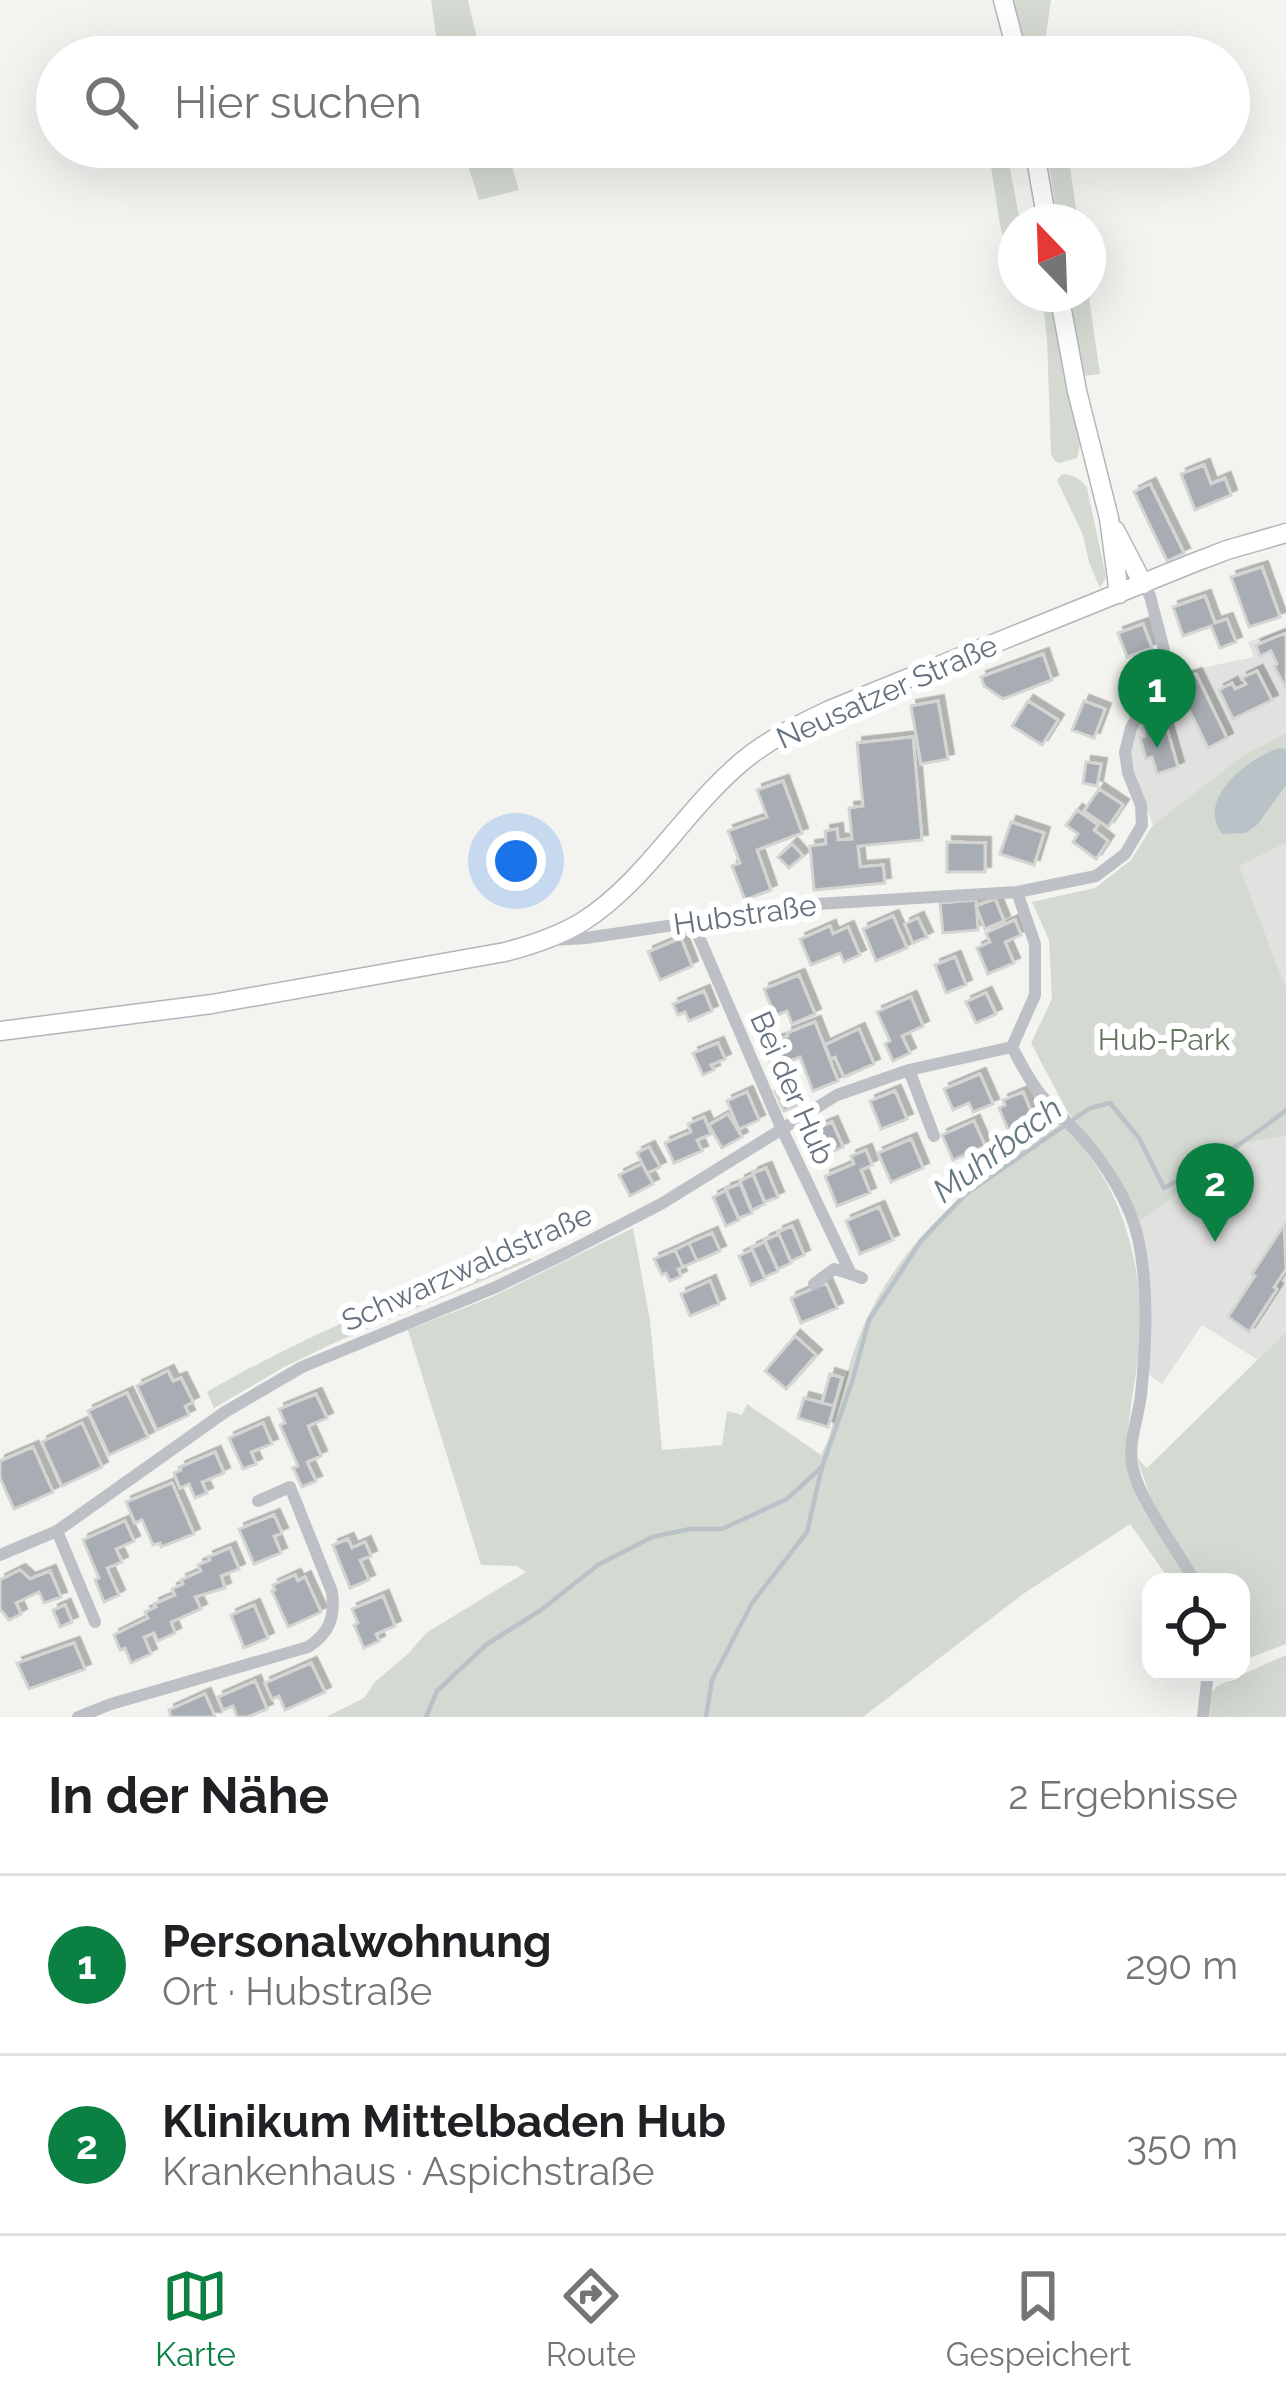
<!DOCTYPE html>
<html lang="de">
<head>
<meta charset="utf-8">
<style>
	body { margin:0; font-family:Raleway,sans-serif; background:#f6f6f6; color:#202124 }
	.controls { position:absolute; right:36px; bottom:36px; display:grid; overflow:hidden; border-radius:24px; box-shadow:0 12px 48px #0002 }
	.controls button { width:108px; height:108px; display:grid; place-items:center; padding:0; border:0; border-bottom:3px solid #e0e0e0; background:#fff; color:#202124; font:60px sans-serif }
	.compass { position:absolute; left:998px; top:204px; width:108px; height:108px; border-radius:50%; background:#fff; box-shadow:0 12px 48px #0002; rotate:337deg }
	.you { position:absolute; left:516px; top:861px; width:42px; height:42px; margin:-30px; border:9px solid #fff; border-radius:50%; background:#1a73e8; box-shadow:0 0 0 18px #1a73e833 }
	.badge { display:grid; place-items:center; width:78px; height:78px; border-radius:50%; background:#0b8043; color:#fff; font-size:39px; font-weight:700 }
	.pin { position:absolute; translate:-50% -99px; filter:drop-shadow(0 3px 6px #0008) }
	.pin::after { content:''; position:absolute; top:63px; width:42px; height:36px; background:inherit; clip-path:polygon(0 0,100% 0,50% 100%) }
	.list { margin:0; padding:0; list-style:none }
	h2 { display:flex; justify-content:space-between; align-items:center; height:156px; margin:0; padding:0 48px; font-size:51px }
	h2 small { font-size:39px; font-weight:400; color:#757577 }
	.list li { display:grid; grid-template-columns:78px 1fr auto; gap:36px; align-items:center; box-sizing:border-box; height:180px; padding:0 48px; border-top:3px solid #e0e0e0 }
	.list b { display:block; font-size:45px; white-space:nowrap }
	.list p { margin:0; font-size:39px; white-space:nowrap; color:#757577 }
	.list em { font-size:39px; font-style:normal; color:#757577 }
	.icon { flex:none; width:66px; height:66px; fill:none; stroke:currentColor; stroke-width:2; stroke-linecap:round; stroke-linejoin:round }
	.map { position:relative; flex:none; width:1286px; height:1717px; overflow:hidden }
	.search { position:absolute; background:#fff; box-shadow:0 12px 48px #0002; left:36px; right:36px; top:36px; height:132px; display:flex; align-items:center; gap:30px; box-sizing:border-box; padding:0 42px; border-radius:66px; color:#757577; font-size:45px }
	.sheet { height:516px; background:#fff }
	nav { display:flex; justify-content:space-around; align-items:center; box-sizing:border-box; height:168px; border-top:3px solid #e0e0e0; background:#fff; font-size:33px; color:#757577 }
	nav a { display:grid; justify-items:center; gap:6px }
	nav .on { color:#0b8043 }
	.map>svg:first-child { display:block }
	.built { fill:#e1e2e0 }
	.green { fill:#d4dad1 }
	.water { fill:#b9c2c7 }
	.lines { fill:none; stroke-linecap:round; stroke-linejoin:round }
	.stream { stroke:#b9c2c7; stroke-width:4.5 }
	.building { fill:#a7adb2; stroke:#d4d5d3; stroke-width:3; filter:url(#shadow) }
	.secondary-casing { stroke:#b2b6ba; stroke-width:21 }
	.street { stroke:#bdc0c4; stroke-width:12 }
	.secondary { stroke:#fff; stroke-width:18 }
	.labels { text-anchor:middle; stroke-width:12; stroke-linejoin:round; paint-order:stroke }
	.street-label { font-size:30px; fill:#65727e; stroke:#fff }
	.park-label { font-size:30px; fill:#667663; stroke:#fff }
	.water-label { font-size:33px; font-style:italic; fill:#667982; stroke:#fff }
</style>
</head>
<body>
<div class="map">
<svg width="1286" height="1717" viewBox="0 0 1286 1717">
	<defs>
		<filter id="shadow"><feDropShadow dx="5.5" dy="-5.5" stdDeviation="0" flood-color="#0004"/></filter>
	</defs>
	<rect width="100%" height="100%" fill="#f3f3f0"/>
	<path class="built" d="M1286 627V733L1242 756 1153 825 1130 762V736L1162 685 1192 670 1254 657 1248 642Z
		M1286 843V988L1238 865Z
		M1286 1136V1332L1258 1360 1202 1325 1162 1384 1147 1373 1148 1263 1140 1221 1249 1143Z"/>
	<path class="green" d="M431 0H468L481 57H439Z
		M1011 0H1051L1045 42 1048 57H1028Z
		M462 147H506L519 190 479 200Z
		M988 147H1006L1020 222H1016V286L1000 225Z
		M1046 147H1067L1078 222H1058Z
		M1088 291 1100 374 1083 376 1070 294H1088Z
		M1042 294H1051L1080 445 1077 458 1060 463 1055 461 1051 454 1047 339Z
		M1062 474C1072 474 1083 480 1087 488L1106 577 1100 588 1089 562 1083 535 1057 480Z
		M1286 733V843L1239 866 1286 988V1136L1248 1143 1140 1221 1110 1163 1067 1111 1031 1043 1052 999 1049 940 1032 902 1095 888 1131 860 1153 825 1242 756Z
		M1057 1119C1068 1130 1079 1141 1088 1154 1133 1215 1147 1292 1137 1366 1131 1406 1122 1446 1133 1486 1143 1522 1175 1548 1190 1582H1171L1130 1524 1023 1594 863 1717H326L364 1698 375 1682 409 1653 426 1633 526 1572 517 1566 481 1565 408 1330 492 1297 633 1228 650 1320 662 1450 722 1445 727 1411 742 1415 747 1404 821 1455 828 1440C840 1402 848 1361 864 1325 904 1234 981 1178 1057 1119Z
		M517 1251 532 1260 336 1342 286 1366 214 1408 207 1392C306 1334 411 1293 517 1251Z
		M1286 1332V1644L1241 1661V1582H1201L1193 1566 1152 1502 1137 1458 1147 1468Z
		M1286 1655V1717H1210L1211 1693 1217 1686Z"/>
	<path class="water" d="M1280 748 1286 749V785L1258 824 1246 833 1222 834C1195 799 1249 757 1280 748Z"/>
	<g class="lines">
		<path class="stream" d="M426 1717 437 1691 487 1644 541 1610 598 1565 652 1537 690 1529H722L787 1499 822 1467 852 1382 869 1320 921 1241 966 1194 1090 1108 1110 1103 1139 1138 1164 1188C1207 1165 1248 1141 1286 1110
			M706 1717 712 1680 752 1603 807 1532 822 1467"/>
	</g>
	<path class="building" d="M1204 465 1211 484 1225 478 1231 495 1195 510 1181 474Z
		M1150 484 1184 553 1167 561 1134 492Z
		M1262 567 1280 617 1249 627 1231 577Z
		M1205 596 1215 623 1227 619 1236 642 1220 648 1211 626 1183 636 1173 607Z
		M1143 624 1152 648 1127 657 1118 633Z
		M1286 633V689L1274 666 1277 664 1271 651 1260 656 1256 645Z
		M1043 654 1052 680 1003 699 984 686 981 677Z
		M1257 671 1272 700 1233 719 1219 690 1232 683 1235 689 1246 684 1242 678Z
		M1196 674 1227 738 1208 748 1175 681Z
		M938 701 948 759 921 764 911 706Z
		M1028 701 1058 720 1042 745 1012 726Z
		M1084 701 1105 709 1094 738 1072 730Z
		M1161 708 1178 767 1157 774 1152 757 1146 759 1140 738 1145 736 1141 721 1150 718 1148 712Z
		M913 737 922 840 858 846 860 867 883 865 885 883 814 890 810 846 826 844 825 831 837 829 838 840 852 839 849 808 863 806 857 743Z
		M1086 762 1101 764 1097 786 1083 783Z
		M783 781 802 833 757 850 771 890 745 900 732 866 740 863 728 831 767 817 757 790Z
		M1099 789 1123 805 1108 827 1084 811Z
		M1077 810 1098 825 1094 830 1108 841 1096 859 1073 842 1078 834 1066 825Z
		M1011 822 1044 833 1034 865 1000 854Z
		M947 842 985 843V872H947Z
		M792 844 803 856 789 868 778 857Z
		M995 899 1004 921 985 929 976 906Z
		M976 900 978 930 943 933 940 903Z
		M893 916 907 948 876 961 863 929Z
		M918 918 927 937 913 943 905 924Z
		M1015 920 1021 935 1005 942 1014 963 988 974 977 948 990 942 986 933Z
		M830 926 833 934 848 927 860 955 844 962 840 953 811 965 800 939Z
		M681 938 692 966 660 980 648 952Z
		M955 957 966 985 946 993 935 965Z
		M799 975 815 1014 792 1024 787 1011 775 1016 764 989Z
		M704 991 712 1011 689 1021 685 1012 678 1015 673 1004Z
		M986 993 996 1014 976 1023 966 1002Z
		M911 997 923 1026 902 1036 910 1053 893 1061 885 1044 890 1041 877 1012Z
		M815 1022 838 1081 813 1091 800 1057 772 1068 763 1046 788 1036 787 1033Z
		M859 1029 874 1064 844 1077 835 1057 831 1059 825 1045Z
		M718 1043 725 1059 711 1065 714 1070 703 1075 693 1053Z
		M980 1074 993 1104 973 1112 969 1103 953 1110 944 1089Z
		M792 1084 800 1104 784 1111 775 1091Z
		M895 1091 907 1119 881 1129 870 1101Z
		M747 1092 759 1120 739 1129 727 1101Z
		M1023 1092 1035 1121 1009 1132 999 1108 1005 1105 1003 1100Z
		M728 1114 742 1137 722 1148 709 1125Z
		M704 1117 711 1134 697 1140 702 1151 674 1163 665 1143 691 1132 688 1124Z
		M974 1121 985 1146 953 1160 942 1135Z
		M832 1122 843 1147 814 1160 803 1134Z
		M911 1139 923 1168 891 1182 878 1153Z
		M649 1147 660 1167 647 1173 637 1153Z
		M866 1150 872 1165 861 1170 870 1193 837 1206 825 1176 854 1164 851 1156Z
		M642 1164 653 1184 630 1196 619 1175Z
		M766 1168 778 1197 765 1202 753 1173Z
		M753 1175 765 1204 752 1210 740 1181Z
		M740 1184 752 1213 739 1218 726 1189Z
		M726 1191 739 1220 726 1226 713 1197Z
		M879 1207 893 1240 860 1254 846 1221Z
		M1284 1225 1286 1269 1274 1287 1277 1289 1249 1332 1228 1317 1255 1276 1252 1274Z
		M792 1226 804 1255 791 1261 778 1232Z
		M712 1233 720 1251 697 1261 689 1243Z
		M779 1234 791 1263 778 1269 765 1240Z
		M765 1242 778 1271 765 1277 752 1248Z
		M689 1243 697 1261 683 1267 675 1250Z
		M675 1250 683 1267 678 1269 681 1276 670 1281 666 1273 662 1275 654 1259Z
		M752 1250 765 1279 751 1285 739 1256Z
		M710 1281 719 1304 690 1316 681 1294Z
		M826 1283 837 1308 801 1323 791 1298Z
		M795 1336 816 1355 786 1389 765 1371Z
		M168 1371 173 1381 181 1378 193 1402 185 1406 189 1415 157 1430 137 1386Z
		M830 1374 842 1378 834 1406 822 1403Z
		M127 1393 148 1437 109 1455 88 1411Z
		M316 1394 327 1418 308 1426 321 1456 307 1462 316 1481 302 1487 293 1468 298 1466 280 1425 285 1423 279 1409Z
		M804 1398 834 1406 828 1427 798 1418Z
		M82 1423 102 1467 62 1486 42 1442Z
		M263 1423 272 1444 251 1452 256 1464 243 1469 229 1438Z
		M33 1447 53 1492 14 1509 0 1478V1461Z
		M215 1452 224 1473 202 1482 207 1493 195 1498 189 1484 180 1488 174 1473 181 1470 180 1467Z
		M172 1483 194 1534 161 1547 160 1543 153 1545 142 1520 135 1523 126 1502Z
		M274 1515 282 1533 274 1536 281 1553 254 1564 239 1529Z
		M125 1521 134 1541 116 1549 122 1562 107 1568 119 1595 104 1602 95 1580 99 1578 83 1540Z
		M348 1539 352 1548 365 1542 371 1556 360 1560 369 1580 350 1588 333 1545Z
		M230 1548 239 1569 221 1576 225 1588 195 1597 201 1609 171 1622 175 1633 158 1641 154 1633 144 1637 151 1654 131 1663 125 1648 120 1650 114 1635 148 1618 145 1612 156 1607 154 1604 175 1595 172 1589 183 1584 181 1580 201 1571 198 1565 210 1560 208 1557Z
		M20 1570 30 1579 50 1571 61 1597 44 1603 39 1592 16 1603 21 1614 9 1620 0 1609V1580Z
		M295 1575 298 1581 305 1577 321 1612 288 1627 272 1591 275 1590 273 1585Z
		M383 1596 395 1626 376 1634 379 1641 364 1648 354 1625 358 1623 352 1609Z
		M65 1605 72 1622 60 1627 53 1610Z
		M254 1605 268 1638 244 1648 231 1615Z
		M74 1643 85 1669 29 1689 17 1663Z
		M311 1663 325 1692 285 1710 279 1696 272 1699 265 1683Z
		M255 1681 267 1709 248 1717H237L233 1706 223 1710 218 1697Z
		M205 1694 215 1717H171L169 1710Z"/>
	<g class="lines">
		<g class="secondary-casing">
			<path id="secondary" d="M1003 0 1018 57
				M1034 147 1047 222
				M1059 294 1077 391 1109 518 1119 594
				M1115 530 1143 584
				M0 1031 212 1004 505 952C532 945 557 937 582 922 644 883 682 814 737 766 765 741 798 725 832 709L1193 563 1227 550 1286 533"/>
		</g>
		<path class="street" d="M692 921 781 1127 851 1274 862 1278
			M553 940 586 938 817 904 1017 892 1096 876 1125 854 1142 825 1141 805 1128 773 1125 752 1131 728 1159 677 1164 650 1150 596 1143 584
			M1012 1047C1019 1060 1026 1074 1035 1087 1047 1105 1064 1118 1079 1134 1104 1161 1130 1202 1138 1238 1149 1290 1146 1344 1141 1395 1138 1420 1127 1444 1133 1469 1141 1504 1177 1548 1195 1582
			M1012 1047 1035 995V944L1017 892
			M909 1070 934 1136
			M814 1284 834 1269 851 1274
			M57 1531 95 1622
			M0 1555 57 1531 225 1412 302 1367 496 1287 568 1252 661 1204 837 1095 909 1070 1012 1047
			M78 1717 111 1704 308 1647C330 1633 335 1617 332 1592L290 1487 258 1501
			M1203 1717 1208 1672"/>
		<use href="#secondary" class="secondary"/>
	</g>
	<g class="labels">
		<g class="street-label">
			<text transform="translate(887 692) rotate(-24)" y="10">Neusatzer Straße</text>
			<text transform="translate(745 915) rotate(-8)" y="10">Hubstraße</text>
			<text transform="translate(792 1088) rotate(66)" y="10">Bei der Hub</text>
			<text transform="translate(467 1268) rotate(-24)" y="10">Schwarzwaldstraße</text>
		</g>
		<g class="park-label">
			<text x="1164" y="1050">Hub-Park</text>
		</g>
		<g class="water-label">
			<text transform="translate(997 1149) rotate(-37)" y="12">Muhrbach</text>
		</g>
	</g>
</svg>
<div class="controls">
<button><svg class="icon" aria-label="locate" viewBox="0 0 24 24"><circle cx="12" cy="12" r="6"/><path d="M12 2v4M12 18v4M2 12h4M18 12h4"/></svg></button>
</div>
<svg class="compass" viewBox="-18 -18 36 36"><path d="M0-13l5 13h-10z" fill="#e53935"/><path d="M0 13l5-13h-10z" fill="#757577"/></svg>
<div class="you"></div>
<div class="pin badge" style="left:1157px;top:748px">1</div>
<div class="pin badge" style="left:1215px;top:1242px">2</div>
<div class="search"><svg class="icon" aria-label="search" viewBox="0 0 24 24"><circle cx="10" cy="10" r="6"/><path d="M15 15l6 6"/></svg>Hier suchen</div>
</div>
<section class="sheet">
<h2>In der Nähe<small>2 Ergebnisse</small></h2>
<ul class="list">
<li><span class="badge">1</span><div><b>Personalwohnung</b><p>Ort · Hubstraße</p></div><em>290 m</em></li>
<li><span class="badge">2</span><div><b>Klinikum Mittelbaden Hub</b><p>Krankenhaus · Aspichstraße</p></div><em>350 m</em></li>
</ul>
</section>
<nav>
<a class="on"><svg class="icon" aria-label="map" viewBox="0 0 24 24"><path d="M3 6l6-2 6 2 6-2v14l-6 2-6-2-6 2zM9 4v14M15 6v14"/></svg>Karte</a>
<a><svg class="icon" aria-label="directions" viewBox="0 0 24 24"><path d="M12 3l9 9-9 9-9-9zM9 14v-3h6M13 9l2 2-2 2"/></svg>Route</a>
<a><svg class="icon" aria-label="saved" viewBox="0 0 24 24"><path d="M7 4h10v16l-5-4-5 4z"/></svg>Gespeichert</a>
</nav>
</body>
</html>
